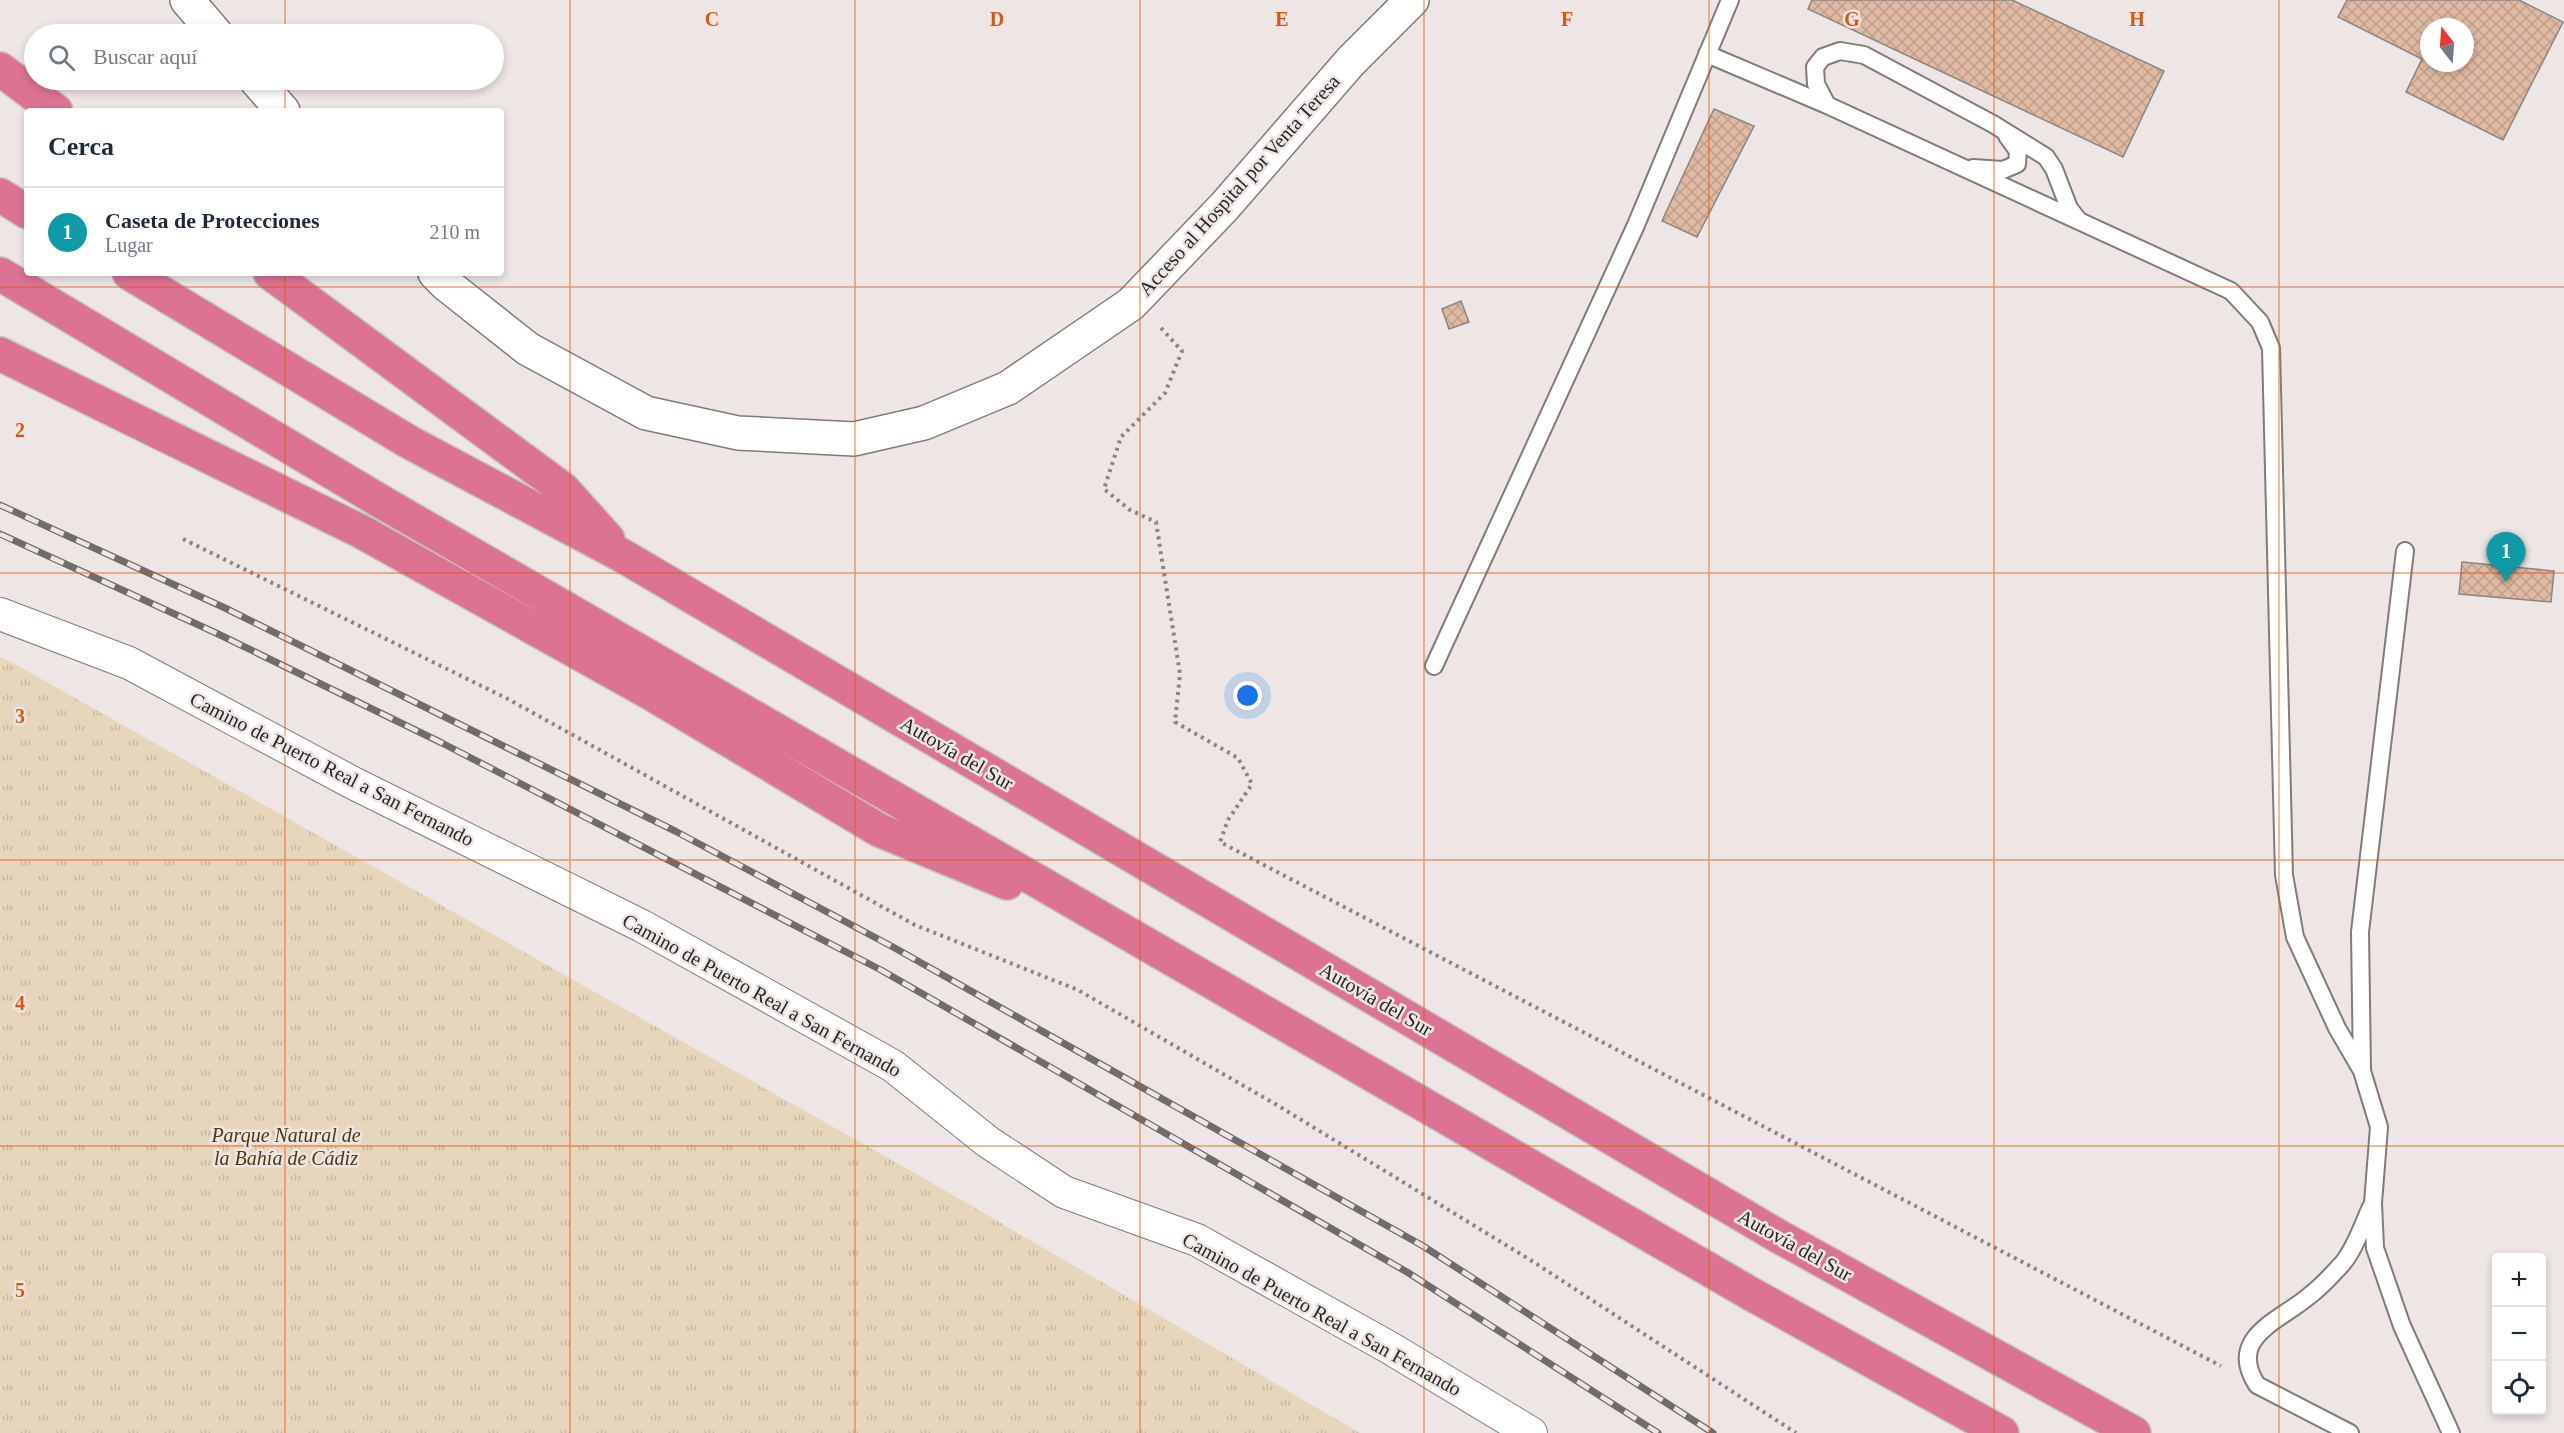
<!DOCTYPE html>
<html lang="es">
<head>
<meta charset="utf-8">
<style>
	body { margin:0; font-family:"Times New Roman",serif; background:#f6f6f7; color:#1f2937 }
	.controls { position:absolute; right:18px; bottom:18px; display:grid; overflow:hidden; border-radius:6px; box-shadow:0 3px 9px #0003 }
	.controls button { width:54px; height:54px; display:grid; place-items:center; padding:0; border:0; border-bottom:2px solid #e0e1e3; background:#fff; color:#1f2937; font:30px sans-serif }
	.compass { position:absolute; left:2420px; top:18px; width:54px; height:54px; border-radius:50%; background:#fff; box-shadow:0 3px 9px #0003; rotate:343deg }
	.you { position:absolute; left:1248px; top:696px; width:21px; height:21px; margin:-15px; border:4px solid #fff; border-radius:50%; background:#1a73e8; box-shadow:0 0 0 9px #1a73e833 }
	.badge { display:grid; place-items:center; width:39px; height:39px; border-radius:50%; background:#2a7645; color:#fff; font-size:20px; font-weight:700 }
	.pin { position:absolute; translate:-50% -50px; filter:drop-shadow(0 2px 3px #0008) }
	.pin::after { content:''; position:absolute; top:32px; width:21px; height:18px; background:inherit; clip-path:polygon(0 0,100% 0,50% 100%) }
	.list { margin:0; padding:0; list-style:none }
	h2 { display:flex; justify-content:space-between; align-items:center; height:78px; margin:0; padding:0 24px; font-size:26px }
	h2 small { font-size:20px; font-weight:400; color:#747a83 }
	.list li { display:grid; grid-template-columns:39px 1fr auto; gap:18px; align-items:center; box-sizing:border-box; height:90px; padding:0 24px; border-top:2px solid #e0e1e3 }
	.list b { display:block; font-size:22px; white-space:nowrap }
	.list p { margin:0; font-size:20px; white-space:nowrap; color:#747a83 }
	.list em { font-size:20px; font-style:normal; color:#747a83 }
	.icon { flex:none; width:33px; height:33px; fill:none; stroke:currentColor; stroke-width:2; stroke-linecap:round; stroke-linejoin:round }
	.map { position:relative; flex:none; width:2564px; height:1433px; overflow:hidden }
	.search { position:absolute; background:#fff; box-shadow:0 3px 9px #0003; left:24px; top:24px; width:480px; height:66px; display:flex; align-items:center; gap:15px; box-sizing:border-box; padding:0 21px; border-radius:33px; color:#747a83; font-size:22px }
	.panel { position:absolute; background:#fff; box-shadow:0 3px 9px #0003; left:24px; top:108px; width:480px; height:168px; border-radius:6px }
	.map>svg:first-child { display:block }
	.park { fill:url(#park-tufts) }
	.building { fill:url(#building-cross-hatch); stroke:#8b8683; stroke-width:1.5; fill-rule:evenodd }
	.lines { fill:none; stroke-linecap:round; stroke-linejoin:round }
	.service-casing { stroke:#817b7a; stroke-width:20 }
	.minor-casing { stroke:#817b7a; stroke-width:34 }
	.tertiary-casing { stroke:#817b7a; stroke-width:36 }
	.motorway-casing { stroke:#c3c2c2; stroke-width:36 }
	.path { stroke:#898584; stroke-width:4; stroke-dasharray:3 4.5; stroke-linecap:butt }
	.service { stroke:#fff; stroke-width:16 }
	.minor { stroke:#fff; stroke-width:32 }
	.tertiary { stroke:#fff; stroke-width:33 }
	.motorway { stroke:#dd7393; stroke-width:33 }
	.rail-casing { stroke:#6f6c6b; stroke-width:7 }
	.rail { stroke:#ede6e5; stroke-width:4.5; stroke-dasharray:14; stroke-linecap:butt }
	.grid { fill:none; stroke:#de560d; stroke-width:1.5; stroke-opacity:0.55 }
	.labels { text-anchor:middle; stroke-width:5; stroke-linejoin:round; paint-order:stroke }
	.street-label { font-size:20px; fill:#282625; stroke:#ede6e5 }
	.park-label { font-size:20px; font-style:italic; fill:#50370b; stroke:#ede6e5 }
	.grid-label { font-size:20px; text-anchor:middle; font-weight:bold; fill:#de560d; stroke:#ede6e5; stroke-width:5; stroke-linejoin:round; paint-order:stroke }
</style>
</head>
<body>
<div class="map">
<svg width="2564" height="1433" viewBox="0 0 2564 1433">
	<defs>
		<pattern id="park-tufts" width="24" height="20" patternUnits="userSpaceOnUse" patternTransform="scale(1.5)"><rect width="24" height="20" fill="#e8d6bc"/><path d="M3 7l-1-3M5 7V3M7 7l1-3M15 17l-1-3M17 17v-4M19 17l1-3" fill="none" stroke="#c7b8a1"/></pattern>
		<pattern id="building-cross-hatch" width="8" height="8" patternUnits="userSpaceOnUse" patternTransform="scale(1.5)"><rect width="8" height="8" fill="#dfb9a2"/><path d="M0 0l8 8M0 8l8-8" fill="none" stroke="#bf9f8b"/></pattern>
	</defs>
	<rect width="100%" height="100%" fill="#ede6e5"/>
	<path class="park" d="M0 657 15 664 934 1184 1360 1433H0Z"/>
	<path class="building" d="M1812 0H2012L2164 71 2123 157 1808 9Z
		M2347 0H2519L2563 22 2503 140 2406 92 2422 59 2338 17ZM2429 27H2465V63H2429Z
		M1714 109 1754 126 1697 237 1662 221Z
		M1461 301 1469 322 1449 329 1442 309Z
		M2462 562 2554 571 2551 602 2459 594Z"/>
	<g class="lines">
		<g class="service-casing">
			<path id="service" d="M1707 54 1827 105
				M1973 168 2003 170 2017 164 2018 151 2007 136
				M2079 221 2069 208 2054 169 2046 157 1993 124 1864 55 1840 51 1823 57 1815 67 1816 84 1827 105 2231 291 2260 322 2271 348 2284 875 2295 937 2337 1028 2362 1071 2379 1127 2373 1203 2375 1248 2402 1326 2451 1433
				M1434 666 1636 225 1730 0
				M2362 1070 2360 932 2405 551
				M2350 1433 2257 1385C2226 1337 2280 1321 2309 1296 2321 1287 2332 1275 2342 1264 2355 1249 2363 1224 2371 1207"/>
		</g>
		<g class="minor-casing">
			<path id="minor" d="M0 614 129 663 353 783 642 926 893 1066 988 1142 1064 1192 1197 1240 1390 1348 1531 1433"/>
		</g>
		<g class="tertiary-casing">
			<path id="tertiary" d="M187 0 216 34
				M256 80 283 111
				M435 273 447 285 528 349 646 413 738 433 854 439 924 423 1008 388 1131 304 1224 207 1351 61 1412 0"/>
		</g>
		<g class="motorway-casing">
			<path id="motorway" d="M0 69 56 111
				M0 195 27 212
				M129 273 409 442 623 556 1778 1236 2134 1433
				M270 273 563 489 608 539
				M0 274 380 501 1753 1295 2002 1433
				M0 354 362 532 652 694 879 830 1007 883"/>
		</g>
		<path class="path" d="M1161 328 1182 351 1165 393 1121 437 1104 489 1130 510 1156 522 1180 674 1175 722 1238 758 1252 784 1228 820 1220 842 2221 1366
			M183 539 508 699 915 925 1078 990 1277 1105 1532 1261 1796 1433"/>
		<use href="#service" class="service"/>
		<use href="#minor" class="minor"/>
		<use href="#tertiary" class="tertiary"/>
		<use href="#motorway" class="motorway"/>
		<g class="rail-casing">
			<path id="rail" d="M0 505 225 608 675 831 893 947 1423 1246 1713 1433
				M0 534 216 633 442 743 881 970 1407 1272 1658 1433"/>
		</g>
		<use href="#rail" class="rail"/>
	</g>
	<path class="grid" d="M285 0V34M570 0V1433M855 0V1433M1140 0V1433M1424 0V1433M1709 0V1433M1994 0V1433M2279 0V1433M285 80V111M285 273V1433M0 287H2564M0 573H2564M0 860H2564M0 1146H2564"/>
	<g class="labels">
		<g class="street-label">
			<text transform="translate(1239 185) rotate(-48)" y="7">Acceso al Hospital por Venta Teresa</text>
			<text transform="translate(957 753) rotate(30)" y="7">Autovía del Sur</text>
			<text transform="translate(332 769) rotate(27)" y="7">Camino de Puerto Real a San Fernando</text>
			<text transform="translate(762 995) rotate(29)" y="7">Camino de Puerto Real a San Fernando</text>
			<text transform="translate(1376 999) rotate(30)" y="7">Autovía del Sur</text>
			<text transform="translate(1795 1245) rotate(29)" y="7">Autovía del Sur</text>
			<text transform="translate(1322 1314) rotate(29)" y="7">Camino de Puerto Real a San Fernando</text>
		</g>
		<g class="park-label">
			<text x="286" y="1142">Parque Natural de<tspan x="286" dy="23">la Bahía de Cádiz</tspan></text>
		</g>
	</g>
	<g class="grid-label">
		<text x="712" y="26">C</text>
		<text x="997" y="26">D</text>
		<text x="1282" y="26">E</text>
		<text x="1567" y="26">F</text>
		<text x="1852" y="26">G</text>
		<text x="2137" y="26">H</text>
		<text x="20" y="437">2</text>
		<text x="20" y="723">3</text>
		<text x="20" y="1010">4</text>
		<text x="20" y="1297">5</text>
	</g>
</svg>
<div class="controls">
<button>+</button>
<button>−</button>
<button><svg class="icon" aria-label="locate" viewBox="0 0 24 24"><circle cx="12" cy="12" r="6"/><path d="M12 2v4M12 18v4M2 12h4M18 12h4"/></svg></button>
</div>
<svg class="compass" viewBox="-18 -18 36 36"><path d="M0-13l5 13h-10z" fill="#e53935"/><path d="M0 13l5-13h-10z" fill="#747a83"/></svg>
<div class="you"></div>
<div class="pin badge" style="left:2506px;top:582px;background:#0f9aa8">1</div>
<div class="search"><svg class="icon" aria-label="search" viewBox="0 0 24 24"><circle cx="10" cy="10" r="6"/><path d="M15 15l6 6"/></svg>Buscar aquí</div>
<section class="panel">
<h2>Cerca<small></small></h2>
<ul class="list">
<li><span class="badge" style="background:#0f9aa8">1</span><div><b>Caseta de Protecciones</b><p>Lugar</p></div><em>210 m</em></li>
</ul>
</section>
</div>
</body>
</html>
